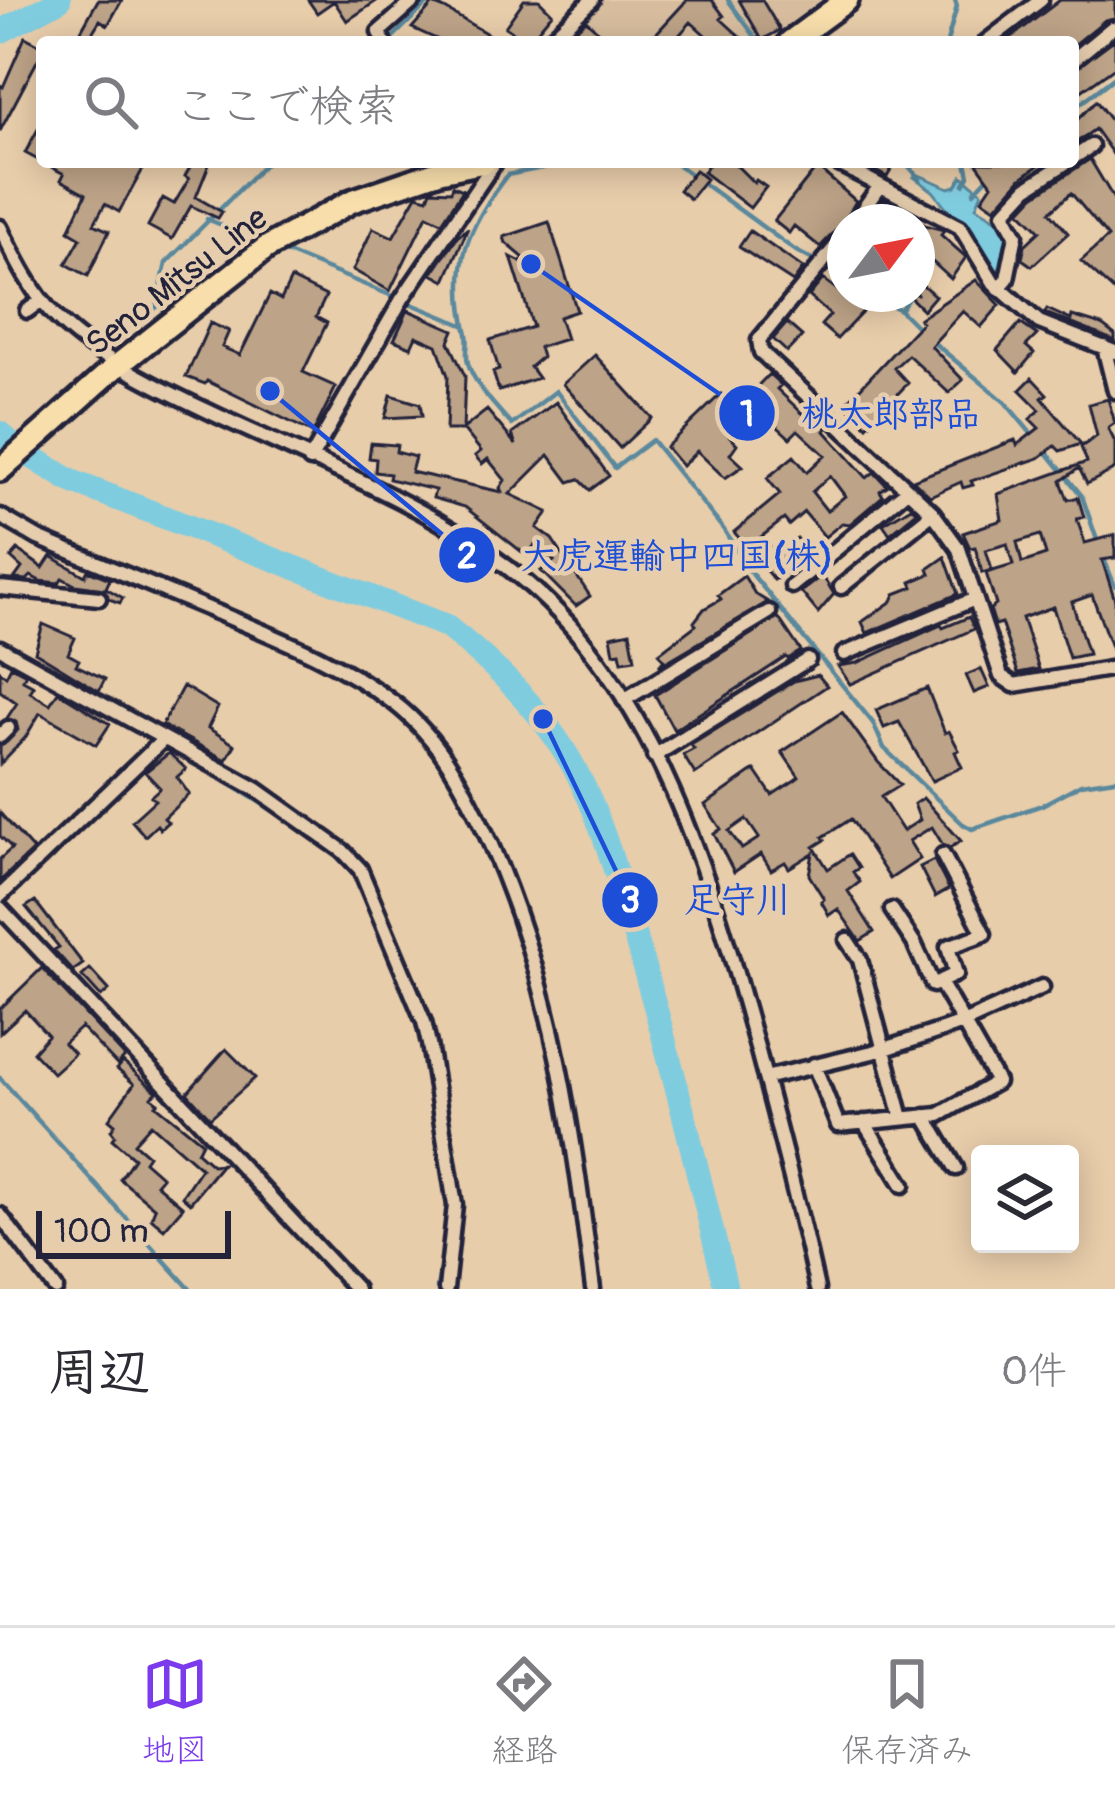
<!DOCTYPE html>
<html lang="ja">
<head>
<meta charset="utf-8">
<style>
	body { margin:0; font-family:Pangolin,"Klee One",sans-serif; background:#f7f7f7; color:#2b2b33 }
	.controls { position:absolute; right:36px; bottom:36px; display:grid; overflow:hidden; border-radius:12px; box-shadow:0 6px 30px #0003 }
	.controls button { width:108px; height:108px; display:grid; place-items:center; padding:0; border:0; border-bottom:3px solid #e1e1e2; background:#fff; color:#2b2b33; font:60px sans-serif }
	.compass { position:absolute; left:827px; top:204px; width:108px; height:108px; border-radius:50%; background:#fff; box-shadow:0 6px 30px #0003; rotate:58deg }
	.scale { position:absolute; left:36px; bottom:30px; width:195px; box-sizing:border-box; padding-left:12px; border:6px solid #22223b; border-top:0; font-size:33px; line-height:42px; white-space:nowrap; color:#22223b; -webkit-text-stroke:9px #e5cdae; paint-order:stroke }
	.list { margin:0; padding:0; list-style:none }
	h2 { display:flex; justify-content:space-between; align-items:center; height:156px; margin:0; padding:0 48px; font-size:51px }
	h2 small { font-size:39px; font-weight:400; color:#7c7c81 }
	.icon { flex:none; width:66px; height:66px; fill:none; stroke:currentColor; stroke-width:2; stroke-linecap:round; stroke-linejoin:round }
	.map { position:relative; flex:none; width:1115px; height:1289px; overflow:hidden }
	.search { position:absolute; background:#fff; box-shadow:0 6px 30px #0003; left:36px; right:36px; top:36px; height:132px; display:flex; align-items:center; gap:30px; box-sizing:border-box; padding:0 42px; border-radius:12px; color:#7c7c81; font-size:45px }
	.sheet { height:336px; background:#fff }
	nav { display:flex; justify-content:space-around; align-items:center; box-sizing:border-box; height:168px; border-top:3px solid #e1e1e2; background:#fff; font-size:33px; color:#7c7c81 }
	nav a { display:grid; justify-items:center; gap:6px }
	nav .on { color:#7c3aed }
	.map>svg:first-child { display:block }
	.built { fill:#d7bd9e }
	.water { fill:#80ccdf; stroke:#5a889d; stroke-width:3 }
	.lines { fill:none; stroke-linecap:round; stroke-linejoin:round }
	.stream { stroke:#5a889d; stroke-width:4.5 }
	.river { stroke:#80ccdf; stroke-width:24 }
	.building { fill:#bda387; stroke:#22223b; stroke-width:3; fill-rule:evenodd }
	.street-casing { stroke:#22223b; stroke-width:21 }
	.primary-casing { stroke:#22223b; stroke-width:30 }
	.street { stroke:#e5cdae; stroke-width:12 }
	.primary { stroke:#f8deab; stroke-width:21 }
	.labels { text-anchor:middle; stroke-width:9; stroke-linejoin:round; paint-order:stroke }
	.street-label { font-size:33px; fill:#22223b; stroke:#e5cdae }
	.leader { fill:none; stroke:#1d4ed8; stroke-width:4.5 }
	.callout-dot { fill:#1d4ed8; stroke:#e5cdae; stroke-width:4.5 }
	.mark-label { font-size:36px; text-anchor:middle; font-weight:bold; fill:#fff }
	.callout-label { font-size:36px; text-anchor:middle; font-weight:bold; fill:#1d4ed8; stroke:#e5cdae; stroke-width:9; stroke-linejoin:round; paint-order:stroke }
</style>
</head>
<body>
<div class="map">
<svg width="1115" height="1289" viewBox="0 0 1115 1289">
	<rect width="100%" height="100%" fill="#e8cdaa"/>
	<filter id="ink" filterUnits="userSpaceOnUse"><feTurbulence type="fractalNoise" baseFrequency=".00833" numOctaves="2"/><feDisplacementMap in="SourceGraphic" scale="24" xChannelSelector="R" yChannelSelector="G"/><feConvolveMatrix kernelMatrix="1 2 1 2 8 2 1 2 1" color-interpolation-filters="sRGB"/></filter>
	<g filter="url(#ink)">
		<path class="built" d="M600 0H828L770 42H558Z"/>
		<path class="water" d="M917 174 949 188 956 186 962 176 982 192 976 207C1014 228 1010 231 1005 273L993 274 973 230 957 221 933 191 914 177Z"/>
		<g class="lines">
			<path class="stream" d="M728 0 759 42
				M388 42 431 0
				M947 42 957 6 955 0
				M1073 109 1115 77
				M573 162 507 175C466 229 451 266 467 334 469 343 465 354 468 363 474 385 497 408 512 425L556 391 615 468 652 440 724 530 748 569 873 723 884 748 963 824 972 829 1042 805 1081 784 1115 779
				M674 162 796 251 845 277
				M905 162 920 179
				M964 184 969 176 966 162
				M974 192 991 174
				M207 219 236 231
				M285 252 463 325
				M917 284 935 258
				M873 294 900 310
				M911 294 900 310 920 330
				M100 335 106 331 131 326 157 307 166 263 267 162
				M933 342 1005 402 1034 437
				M1045 450 1082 496 1098 543
				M1104 559 1115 586
				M0 656C88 705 178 751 264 805 293 823 330 844 351 871 378 908 419 1022 427 1068
				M0 1078 190 1289
				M448 1222V1197
				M437 1289 445 1239"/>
			<path class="river" d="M0 32 59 0
				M0 433 14 446 71 481 446 626C501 670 553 720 583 785 608 837 622 895 639 950 672 1062 699 1176 726 1289"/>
		</g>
		<path class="building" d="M98 0H122L108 25 100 20 87 41 78 36Z
			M308 0H378L347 21 334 1 317 13Z
			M524 0H539L552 13 528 42 505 27Z
			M687 0H712L724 16 721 19 746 42H713L691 22 673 42H658L653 37Z
			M739 0H762L780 30 762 40Z
			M1060 0H1115V18L1105 20 1073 46V42H1005Z
			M433 4 445 9 501 42H443L412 28Z
			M586 20 600 33 591 42H562Z
			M25 37 42 46V52L0 131V85L3 87Z
			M1115 39V67L1080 92 1073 82V70Z
			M1096 101 1115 126V157L1095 129 1073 145V124Z
			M42 122V162H147L119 212 105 204 94 224 109 231 88 276 66 264 81 238 69 231 86 194 61 180 64 174 25 153Z
			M1090 159 1115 201V292L1081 261 1108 237 1071 193 1050 212 1068 233 1032 266 1022 259 1025 245 1040 231 1020 211 1034 196Z
			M193 162H210L196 197 222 212 218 218 191 206 172 239 148 226 163 198 174 204 189 179 185 176Z
			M710 162H733L754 183 756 180 766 187 750 208 703 172Z
			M858 162H896L887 177Z
			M976 162H1043L1021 178 995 208 982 199 992 184Z
			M817 167 856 201 844 222 820 247 794 226 789 233 774 221Z
			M695 170 706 179 690 199 679 190Z
			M453 186 463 190 442 222 427 215 390 291 353 270 373 228 393 237 417 195 428 198 431 190 451 191Z
			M883 199 925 225 944 230 941 235 966 257 951 279 927 257 917 273V222H867Z
			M549 222 577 311 559 317 566 339 539 347 542 357 530 367 538 378 499 391 493 372 499 370 490 340 533 327 511 257 521 262 524 258 506 243 504 237Z
			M468 228 445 281 432 274 457 237Z
			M750 231 803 268 793 282 739 247Z
			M291 279 326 296 316 317 327 323 303 372 336 387 313 433 207 381 205 384 186 377 210 323 229 331 222 347 240 355 270 294 281 300Z
			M823 279 843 294H854L868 306 837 339 821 325 830 315 809 296Z
			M917 280 935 296 923 310 907 294H917Z
			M976 280 1000 305 981 327 963 311 931 346 963 380 949 393 908 355 894 368 908 383 867 426 845 404 922 322 919 319Z
			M1047 309 1071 320 1072 316 1102 325 1115 335V341L1045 313Z
			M408 310 454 330 449 342 465 376 463 430H446L448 376 437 345 416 336 411 347 394 340Z
			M787 323 802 336 787 352 773 339Z
			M1020 323 1037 335 1026 346 1034 353 1018 372 997 350Z
			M595 355 652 418 620 448 563 384Z
			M769 374 781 385 777 389 801 412 815 424 820 422 827 428 825 431 867 478 874 472 887 486 880 491 883 496 850 524 842 523 825 537 804 512 789 525 784 519 761 537 777 554 797 538 806 549 803 553 807 559 774 580 761 565 768 559 752 542 744 544 734 532 780 494 767 478 794 456 807 472 825 455 798 430 790 438 746 398ZM830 476 845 496 827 511 812 492Z
			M1032 378 1047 394 1042 398 1081 444 1060 451 1055 446 1039 458 971 481 973 485 963 488 961 482 930 496 913 480 1015 440 1017 445 1039 428 1030 419 1040 410 1020 390Z
			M721 394 739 408 721 427 737 444 730 454 743 466 725 478 697 451 682 466 666 447Z
			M391 395 420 404 422 416 385 418Z
			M1108 399 1115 423 1108 428 1115 442V469L1087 484 1079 468 1061 481 1068 500 1078 497 1084 517 1077 519 1085 543 1115 535V558L1102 560 1115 600V658L1092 595 1072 602 1088 654 1069 658 1053 607 1022 618 1039 669 1018 673 1001 623 995 625 990 609 996 605 986 573 1013 565 1007 544 986 550 992 570 982 573 975 547 970 548 963 533 1002 520 998 494 1087 462 1081 447 1097 436 1089 404ZM1040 535 1046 555 1022 563 1017 542Z
			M556 402 609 476 590 490 579 479 569 482 549 455 510 494 548 512 537 528 552 539 590 596 576 606 541 571 554 561 534 546 527 556 465 507 433 498 435 490 389 479 390 474 375 472 376 459 369 458 371 443 397 445 396 452 415 457 411 472 502 492 500 488 505 480 488 459 482 464 475 456 481 451 463 429 487 410 516 445 512 434Z
			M911 507 917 512 890 534 883 524Z
			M18 550 43 568 51 556 85 576 88 570 110 579 106 588 123 598 120 603 109 599 104 589 75 585 62 578 59 583 40 581 31 576 27 580 14 579 22 568 11 558Z
			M945 557 958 594 867 633 862 622 892 601 895 594 913 587 911 582 930 574 928 569Z
			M822 575 834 594 818 613 801 592Z
			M744 576 755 594 768 602 659 666 664 660 659 653 696 625 694 622 704 609 721 599 718 595Z
			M778 617 801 651 788 659 786 657 674 730 655 695Z
			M969 617 974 629 850 684 838 666 857 663 941 625 943 628Z
			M43 624 75 638 68 654 79 660 76 665 105 679 99 691 35 652Z
			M630 632 635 659 622 661 620 652 614 653 611 636Z
			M11 666 26 674 23 680 34 686 30 692 50 704 58 692 110 724 96 745 40 713 25 738 0 764V746L18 730 16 722 7 718 17 703 0 691V671L6 676Z
			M981 669 989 687 974 693 966 675Z
			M818 675 827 686 695 774 683 755 694 749 691 745 794 681Z
			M183 686 218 707 208 728 235 745 226 760 162 725Z
			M927 688 945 733 949 731 959 750 955 752 962 767 932 781 899 722 884 728 876 710Z
			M842 712 878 762 900 785 881 797 903 831 920 820 914 804 923 798 961 841 950 848 943 845 932 827 909 841 920 859 890 879 851 819 823 837 825 840 814 847 828 869 850 854 859 868 853 872 860 882 848 891 874 932 860 941 838 909 829 915 821 901 824 899 809 875 813 853 789 868 785 862 771 870 761 854 734 872 714 834 721 829 705 805 755 770 772 795 795 780 799 777 782 752ZM746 819 759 838 742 849 729 831Z
			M169 753 186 769 177 777 189 794 164 818 168 822 160 829 157 825 145 836 132 821 155 800 151 796 160 788 145 772Z
			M0 813 33 850 0 881V859L12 848 0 836Z
			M934 860 949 889 935 897 920 867Z
			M35 901 83 964 73 971 54 950 59 947 26 907Z
			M42 968 125 1057 117 1065 81 1027 64 1043 74 1054 53 1073 33 1052 48 1035 25 1010 0 1033V1009Z
			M90 969 109 990 101 997 82 976Z
			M226 1049 255 1078 210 1118 187 1093Z
			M123 1062 157 1092 152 1097 158 1103 156 1105 202 1142 197 1152 212 1165 222 1164 190 1203 182 1196 201 1168 151 1124 134 1143 148 1155 144 1161 162 1177 156 1184 183 1207 164 1229 151 1218 155 1208 120 1179 134 1158 112 1139 115 1135 111 1130 115 1124 109 1119 134 1084 117 1069Z"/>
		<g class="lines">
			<g class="street-casing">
				<path id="street" d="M384 42 379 32 415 0
					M547 42 592 0
					M986 42 1041 0
					M1073 60 1112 28
					M1073 158 1091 146
					M835 162 960 227 994 283 1039 322 1115 352
					M854 222 879 187
					M0 227C15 258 33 295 58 319 101 361 159 388 212 413 315 462 426 502 516 574 658 686 712 885 758 1051 779 1130 800 1209 817 1289
					M999 288 1007 279 1016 235 1004 213 1027 188 1067 162
					M27 311 42 300
					M1104 347 1115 391
					M310 460 402 299 495 162
					M933 513 959 549 1001 676 1014 685 1115 668
					M0 516 38 538C97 563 157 587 216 612 278 638 340 662 394 703 441 739 468 793 491 845 555 992 573 1132 593 1289
					M792 586 906 491
					M841 587 933 513 761 352 759 340 845 235
					M0 588 99 598
					M0 648 256 789 343 851 360 869 424 1022 429 1044 455 1205 446 1289
					M844 654 975 599
					M624 700 769 612
					M0 736 8 728
					M654 756 808 660
					M0 896 164 739
					M0 908 356 1289
					M892 910 914 943 933 985 956 974 948 947 984 934 943 855
					M847 940 860 960 902 1118
					M814 1065 838 1125 939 1115 997 1082 940 982
					M765 1078 885 1049 963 1023 1042 987
					M925 1116 956 1168
					M864 1122 903 1185
					M0 1215 56 1289"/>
			</g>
			<g class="primary-casing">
				<path id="primary" d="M790 42 847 0
					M0 470 113 369 266 248 352 201 440 171 484 162"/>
			</g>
			<use href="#street" class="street"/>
			<use href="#primary" class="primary"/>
		</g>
	</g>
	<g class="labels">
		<g class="street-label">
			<text transform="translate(176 280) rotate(-38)" y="12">Seno Mitsu Line</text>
		</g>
	</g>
	<path class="leader" d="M531 264L747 413M270 391L467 555M543 719L630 900"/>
	<g class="callout-dot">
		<circle cx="531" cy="264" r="12"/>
		<circle cx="270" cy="391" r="12"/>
		<circle cx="543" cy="719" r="12"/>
		<circle cx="747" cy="413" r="30"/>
		<circle cx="467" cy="555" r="30"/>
		<circle cx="630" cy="900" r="30"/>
	</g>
	<g class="mark-label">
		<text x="747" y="426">1</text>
		<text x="467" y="568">2</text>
		<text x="630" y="912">3</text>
	</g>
	<g class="callout-label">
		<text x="891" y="426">桃太郎部品</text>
		<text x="677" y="568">大虎運輸中四国(株)</text>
		<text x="738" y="912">足守川</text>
	</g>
</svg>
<div class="controls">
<button><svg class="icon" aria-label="layers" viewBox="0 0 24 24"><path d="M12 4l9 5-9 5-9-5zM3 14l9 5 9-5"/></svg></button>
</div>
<svg class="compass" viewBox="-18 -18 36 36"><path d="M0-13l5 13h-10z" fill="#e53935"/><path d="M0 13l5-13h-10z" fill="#7c7c81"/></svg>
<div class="scale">100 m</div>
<div class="search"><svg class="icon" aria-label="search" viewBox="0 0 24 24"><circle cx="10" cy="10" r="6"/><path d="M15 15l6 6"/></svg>ここで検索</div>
</div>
<section class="sheet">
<h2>周辺<small>0件</small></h2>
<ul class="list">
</ul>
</section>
<nav>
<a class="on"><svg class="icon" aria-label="map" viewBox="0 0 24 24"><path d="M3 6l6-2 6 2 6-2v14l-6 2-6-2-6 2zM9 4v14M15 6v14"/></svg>地図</a>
<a><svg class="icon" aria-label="directions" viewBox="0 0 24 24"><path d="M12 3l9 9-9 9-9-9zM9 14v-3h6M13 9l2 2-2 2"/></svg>経路</a>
<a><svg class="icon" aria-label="saved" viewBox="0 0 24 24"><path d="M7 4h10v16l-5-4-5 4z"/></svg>保存済み</a>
</nav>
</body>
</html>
